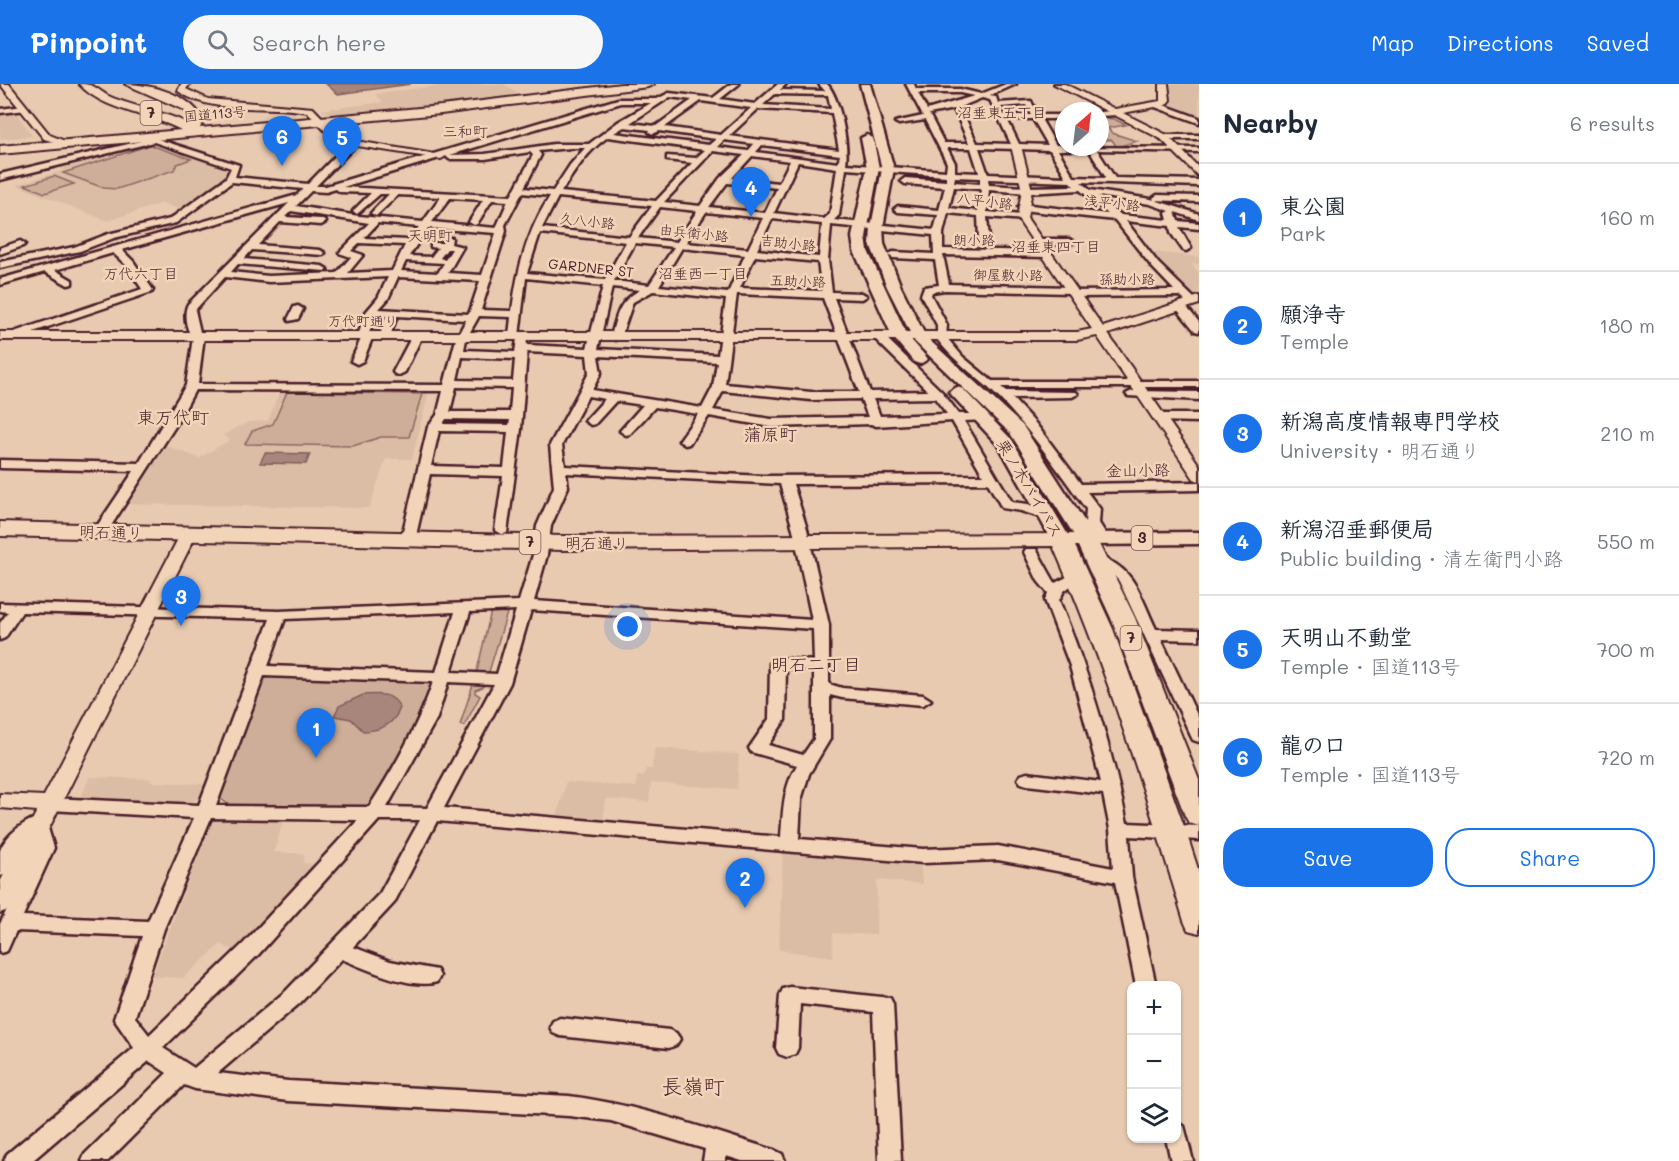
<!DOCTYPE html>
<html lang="en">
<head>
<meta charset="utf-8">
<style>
	body { margin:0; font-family:Mali,"Klee One",sans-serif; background:#f6f6f7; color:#1f2937 }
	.controls { position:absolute; right:18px; bottom:18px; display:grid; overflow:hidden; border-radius:12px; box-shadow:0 2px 4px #0004 }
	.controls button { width:54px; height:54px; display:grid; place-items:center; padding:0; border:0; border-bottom:2px solid #e0e1e3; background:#fff; color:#1f2937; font:30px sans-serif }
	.compass { position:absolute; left:1055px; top:18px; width:54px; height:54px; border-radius:50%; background:#fff; box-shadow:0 2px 4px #0004; rotate:28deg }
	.you { position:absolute; left:628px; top:543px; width:21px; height:21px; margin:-15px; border:4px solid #fff; border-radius:50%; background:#1a73e8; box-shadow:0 0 0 9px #1a73e833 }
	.badge { display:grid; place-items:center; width:39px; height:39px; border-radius:50%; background:#1a73e8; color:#fff; font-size:20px; font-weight:700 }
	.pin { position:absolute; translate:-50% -50px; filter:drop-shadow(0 2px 3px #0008) }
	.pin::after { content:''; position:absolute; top:32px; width:21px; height:18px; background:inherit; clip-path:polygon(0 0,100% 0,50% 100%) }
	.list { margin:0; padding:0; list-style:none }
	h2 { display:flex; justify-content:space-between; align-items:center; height:78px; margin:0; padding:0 24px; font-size:26px }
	h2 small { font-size:20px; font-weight:400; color:#747a83 }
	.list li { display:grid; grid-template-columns:39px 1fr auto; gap:18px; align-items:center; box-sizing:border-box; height:108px; padding:0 24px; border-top:2px solid #e0e1e3 }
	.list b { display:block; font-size:22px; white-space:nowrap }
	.list p { margin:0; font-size:20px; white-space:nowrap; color:#747a83 }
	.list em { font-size:20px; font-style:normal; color:#747a83 }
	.actions { display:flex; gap:12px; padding:18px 24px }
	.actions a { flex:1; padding:14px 0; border:2px solid #1a73e8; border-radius:24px; text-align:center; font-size:21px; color:#1a73e8 }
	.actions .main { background:#1a73e8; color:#fff }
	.icon { flex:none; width:33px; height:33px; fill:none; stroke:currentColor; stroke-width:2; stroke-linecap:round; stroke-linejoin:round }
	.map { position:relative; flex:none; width:1199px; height:1077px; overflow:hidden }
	header { display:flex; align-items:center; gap:36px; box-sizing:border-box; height:84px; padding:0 30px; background:#1a73e8; color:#fff }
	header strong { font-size:28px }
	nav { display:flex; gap:33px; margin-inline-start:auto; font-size:21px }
	.search { width:420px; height:54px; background:#f6f6f7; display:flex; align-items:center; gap:15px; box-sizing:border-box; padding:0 21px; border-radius:33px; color:#747a83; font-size:22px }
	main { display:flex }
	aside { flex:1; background:#fff }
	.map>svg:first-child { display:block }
	.built { fill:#dbbca5 }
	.green { fill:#ceae99; stroke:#8c6662; stroke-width:1.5 }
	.water { fill:#a9867b; stroke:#835d5b; stroke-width:1.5 }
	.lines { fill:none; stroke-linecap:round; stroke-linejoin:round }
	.minor-casing { stroke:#4a1f2b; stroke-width:5 }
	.tertiary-casing { stroke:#4a1f2b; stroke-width:4 }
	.secondary-casing { stroke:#4a1f2b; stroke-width:5 }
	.primary-casing { stroke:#4a1f2b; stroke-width:5 }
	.trunk-casing { stroke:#4a1f2b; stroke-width:4 }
	.minor { fill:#f2d5b8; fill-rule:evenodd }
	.tertiary { fill:#f2d5b8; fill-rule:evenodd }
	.secondary { fill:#f2d5b8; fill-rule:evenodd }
	.primary { fill:#f2d5b8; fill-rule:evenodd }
	.trunk { fill:#f2d5b8; fill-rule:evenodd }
	.labels { text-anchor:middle; stroke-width:5; stroke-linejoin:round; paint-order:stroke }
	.far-street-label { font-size:14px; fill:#4a1f2b; stroke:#f2d5b8 }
	.shield { fill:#f2d5b8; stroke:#7c5655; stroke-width:1.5 }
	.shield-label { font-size:15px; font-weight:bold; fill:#4a1f2b }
	.far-neighbourhood-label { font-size:15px; fill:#4a1f2b; stroke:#f2d5b8 }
	.street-label { font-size:16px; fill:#4a1f2b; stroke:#f2d5b8 }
	.neighbourhood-label { font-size:18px; fill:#4a1f2b; stroke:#f2d5b8 }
	.near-neighbourhood-label { font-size:21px; fill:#4a1f2b; stroke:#f2d5b8 }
</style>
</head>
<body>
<header>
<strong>Pinpoint</strong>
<div class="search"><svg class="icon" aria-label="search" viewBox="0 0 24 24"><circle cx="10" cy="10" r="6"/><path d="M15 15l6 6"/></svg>Search here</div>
<nav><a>Map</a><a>Directions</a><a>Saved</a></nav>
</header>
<main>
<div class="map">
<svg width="1199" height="1077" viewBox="0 0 1199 1077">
	<rect width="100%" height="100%" fill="#e8cab0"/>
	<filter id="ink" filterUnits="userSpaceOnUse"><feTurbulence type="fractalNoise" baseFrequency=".0167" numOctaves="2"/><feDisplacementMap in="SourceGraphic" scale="12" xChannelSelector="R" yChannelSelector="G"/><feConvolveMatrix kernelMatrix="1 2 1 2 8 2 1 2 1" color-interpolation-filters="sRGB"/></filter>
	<g filter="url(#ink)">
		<path class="built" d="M450 0H504L518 9 486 17 431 23 331 30 321 26 383 18 375 10Z
			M1168 0H1199V33L1169 21Z
			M15 27 32 52 0 55V29Z
			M149 60 230 83 221 95 182 126 162 119 108 137 16 101 65 86 57 83Z
			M1151 168 1199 173V180H1191L1199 189V211L1189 213 1159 181Z
			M281 304 429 307 412 375H386L369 424 127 420 162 360 199 374 230 356 223 351 248 338 268 337Z
			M655 664 739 670 737 705 651 699 649 718 606 715 603 737 557 733 566 698 636 703 637 692 643 693 646 685H652Z
			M90 693 151 695 150 698 205 700 200 714 191 718 80 715Z
			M212 734 283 737 274 768 305 770 303 779 327 781 241 870 221 860 183 894 152 892Z
			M783 765 920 777 922 800 877 796 876 851 833 849V873L779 866Z"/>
		<path class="green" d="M1100 34 1114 35 1126 41 1108 44 1112 49 1137 57 1117 63 1112 56H1100Z
			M150 61 191 75 177 80 174 86 117 105 104 104 63 89Z
			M54 92 74 100 45 109 25 101Z
			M287 308 422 310 409 353H381L353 362 245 360 252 347 273 340Z
			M491 527 507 529 488 591H476Z
			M272 592 429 597 435 601 421 635 373 720 362 725 228 720 218 713 263 594Z
			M474 597H486L483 603 475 606V609L480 612 464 642 460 641Z"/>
		<path class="water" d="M326 0H411L338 10Z
			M265 369 310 370 306 380 260 379Z
			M363 611C379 610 393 608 400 624 394 640 380 647 363 647L351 635 334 632 339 622Z"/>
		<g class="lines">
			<g class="minor-casing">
				<path id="minor" d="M731 0H739L720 15 755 20 778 0H786L780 6 825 7 819 0H827C840 14 849 61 846 80L946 87 947 79 925 36 899 40 895 38 923 32 906 0H914L916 5H960L981 10 1006 0H1016L989 12 996 13 998 19 1031 17 1038 31H1064V35H1041L1056 61H1064V63L1199 64V68L1097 66 1115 94 1199 96V102L1081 98 1090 106 1151 115 1199 130V136L1175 128 1178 137 1199 139V145L1179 143 1191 164 1186 167 1183 166 1171 149 1170 142 1126 137 1158 179 1196 216V220H1188L1180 212 1074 213 1070 209 945 206 932 208 931 211 947 241 946 253 963 273 992 297H1199V303H1001L1006 307 1076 308 1078 310 1072 313 1012 314 1036 340 1081 400 1199 398V406L1087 408 1100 425 1099 439 1109 455 1107 458H1097L1085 439 1086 425C1059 388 1033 349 1000 315 978 292 953 278 934 251L937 248V241L921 211 924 203 939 201 935 176 893 174 888 171 893 168 934 170 933 151 831 141 828 176 832 208 862 209 867 212 862 215 834 214 870 308 928 307 874 254 873 252 878 249 882 250 942 308 959 330H987V336L964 337 1012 418 1028 420 1056 432 1049 436 1021 427 1002 424 988 399 793 400 807 445 829 541V600L842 604 923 611 931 616 923 621 842 614 830 611V655L809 690 801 716 799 755 923 765 998 762 1113 784 1110 745 1103 710 1027 701 1021 699 1018 695 1021 691 1027 689 1101 698 1070 582 1045 516 1048 509 1038 497 1024 468 1026 465H1036L1055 499 1077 488 1084 492 1064 507 1059 516C1089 589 1111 662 1127 739L1199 742V756L1129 752 1132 793 1156 902H1136L1115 798 998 776 923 779 437 737 394 819 353 863 390 877 437 886 440 892 437 898C411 906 366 885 342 875L300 919 218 989 288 997 569 1012C640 1021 706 1045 774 1066L782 1070 785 1077H742L726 1072 725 1077H703L705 1065 611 1037 569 1032 288 1017 195 1005 184 1001 108 1077H82L85 1070 167 989 149 977 32 1077H4L7 1070 134 964 114 935 142 852 16 847 7 867 0 869V840L36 764 33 753 20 764 7 790 0 792C0 784 0 774 0 767 4 752 31 730 45 734L54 764 23 832 148 837 194 734 50 726 44 724 41 720 44 716 50 714 199 721 270 535 22 528 5 554 0 556V539L8 528 0 527V519L279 527 519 517 533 471 537 442 554 403 550 361 589 289 587 271 527 268 521 345 507 449 502 450 495 446 503 392 430 390 415 456 408 460 401 456 428 343 437 331 443 307 195 306 176 341 107 448 105 451H95L93 448 134 387 0 384V376L139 379 186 301 193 253C186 247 183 229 188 220L289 119 122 166 133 177 153 206 152 208 12 255 8 254V250L142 205 126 181 113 169 55 186 72 196V200L68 201 45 188 0 201V195L297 111 303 105 232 98 176 139 114 154 80 167 0 184V178L74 163 108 150 170 135 226 94 231 84 154 58 0 96V90L154 54 239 81 235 93 308 100 350 57H356V61L316 102H326L618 15H657L669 9 713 14ZM918 9H960L974 12 927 26ZM775 10 828 11 831 25 763 21ZM670 13 692 16 656 42 630 39ZM982 14 990 16 1011 60 977 59 960 23ZM701 17 751 24 721 51 665 43ZM621 19H651L618 38 589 60H554L485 70 450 71ZM1026 21 1031 31H1004L1001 23ZM758 25 832 29 839 66 729 52ZM954 25 969 59H944L929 30ZM1007 35H1033L1048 61 1019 60ZM624 43 650 46 649 48 653 50 659 47 716 55 709 61 614 49ZM608 53 705 66 696 74 667 72V76L692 79 656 117 561 108C574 88 588 66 608 53ZM724 56 754 60 748 67 717 63ZM762 61 840 71 838 79 756 68ZM571 64H585L570 81 553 107 524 104 541 71 538 67ZM947 64H971L979 89 955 88V79ZM979 64 1050 66 1066 93 988 90ZM1058 66H1089L1106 94 1074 93ZM713 67 744 71 720 94 700 122 664 118ZM530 68 533 71 511 112 343 103 446 72 449 75H485ZM752 72 790 77 779 99 732 94ZM798 78 837 84 830 130 824 135 774 129ZM846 85 946 92V97L905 94 901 97 905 100 945 103 939 126 898 122 894 125 898 128 938 131 934 146 834 136 839 131ZM955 93 980 94V100L954 98ZM988 95 1070 98 1074 102 1027 103 989 101ZM727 99 777 104 765 129 709 123ZM954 103 981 105 978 127 949 124ZM336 105 340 108 371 109 353 127 357 130 380 110H389L371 129 376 132 398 111 441 113 423 138 359 132 296 122 311 107 326 108ZM989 106 1027 109 1080 106 1108 130 1022 120 1018 123 1022 126 1115 136 1152 183 1174 206 1074 207 1070 203 949 200 943 171 1046 173 1051 170 1046 167 943 165V149L948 129 978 132 979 155 984 158 989 155 987 133 1025 136 1027 134 1022 131 987 128ZM522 109 550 112C527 147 517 186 512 227L481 226 506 147 505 141ZM1098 112 1150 120 1170 127 1166 129 1168 136 1121 131ZM558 113 652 122 629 153 542 144ZM450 114 483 116 469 138 474 141 477 140 492 116 508 117 496 144 432 138ZM660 123 697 127 677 158 638 154ZM291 127 369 139 339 169 351 173 337 189 269 192 231 188 238 180 325 187 327 185 322 182 244 175 252 166 323 171 325 169 320 166 258 161 280 138 321 141 326 138 321 135 285 133ZM706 128 763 134 748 165 686 159ZM772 135 822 140 819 173 757 166ZM378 139 419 143 408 156 364 154ZM428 144 496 149 482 191 448 189 463 163 451 160 452 154H446L442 159H431V163L438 164 431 173 409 172ZM540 149 626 158 605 196 527 189ZM359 159 405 161 392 187 348 189 363 171 351 167ZM635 159 674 163 649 201 614 197ZM682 164 745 171 728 209 659 202ZM447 165H452L445 176 440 174ZM755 172 818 178 822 207 740 204ZM406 177 444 179 438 189 401 187ZM225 193 269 198 388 193 378 214 366 228 358 252 361 255 351 277 357 280 363 277 373 252 369 249 375 231 386 232 380 252 385 255 390 252 397 232 466 236 456 255 444 301 198 300 204 252 200 248 195 226ZM398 193 480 197 469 230 379 225 388 215ZM526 194 603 202 587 264 527 261 526 253 519 252ZM612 203 640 206C618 218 617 230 611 253L616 256 621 253 633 218 653 207 726 215 718 271 598 265ZM737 210 823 214 859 308H811L725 300ZM479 232 511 233 509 252 517 255 515 268 464 266 466 255ZM598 272 717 278 713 303 702 324 592 306 601 289ZM462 273 515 275 513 297 457 296ZM456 303 512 304 510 328H450ZM723 307 811 316 861 315 868 333 771 335 713 326ZM588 312 605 315 585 337 591 341 595 340 616 317 643 321 620 347 626 351 630 350 655 323 698 330 679 357 685 361 689 360 709 332 771 343 871 340 876 342 952 337 983 391 763 392 565 382 562 361ZM935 314 947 330 880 332 873 315ZM446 335 510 336 509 341 443 340ZM439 347 508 348 504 384 431 382ZM566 389 780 400 793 445 812 536 534 517 547 471 551 442 568 403ZM516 526 497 590 451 588 470 528ZM531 526 813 545 814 577 778 574 770 579 769 635 749 664 751 668 797 681C783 703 783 728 781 753L444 724 510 599ZM455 528 436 588 268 582 285 535ZM786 584 814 586V655L803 671 768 661 785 636ZM264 592 433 598C417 644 395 682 369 723L216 722ZM448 598 494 600 427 724 387 723 437 634ZM211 734 358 736 244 859 149 951 135 933 164 845ZM379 736H420L380 809 286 907 194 984 163 964 258 871Z
					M1158 19 1199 34V39L1155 23Z
					M24 22 27 26 0 29V25Z
					M1114 27 1117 31 1100 32V28Z
					M1161 51H1199V55H1161Z
					M1157 111 1199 112V118L1154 116 1153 114Z
					M1039 155H1069L1074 158 1069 161 1036 160 1034 158Z
					M20 157 25 160 23 162 0 170V164Z
					M1176 220H1184L1199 238V248L1195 247 1176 224Z
					M298 222 303 225 298 235 289 237 288 235 294 223Z
					M417 249 422 252 405 288 399 291 395 290 393 288 412 252Z
					M1132 307 1199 308V316L1128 312 1126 310Z
					M1159 330H1199V338L1155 337V331Z
					M1096 472C1135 482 1140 512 1156 545L1199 546V556L1161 555 1199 635V658L1193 656 1191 652 1119 497 1107 484 1091 479 1089 476Z
					M790 903 890 914 893 920 901 1077H879L873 928 800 920 798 964 795 970 787 973 779 970 776 964 780 911 783 905Z
					M560 934 669 946 676 949 680 955 676 961 669 964 560 952 553 949 550 943 553 937Z
					M1176 1039 1184 1042 1193 1077H1171L1166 1054H1176Z"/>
			</g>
			<g class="tertiary-casing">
				<path id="tertiary" d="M0 0H9L50 51 65 57V61L44 55Z
					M181 0H190L186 5 208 15 313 24 337 49 350 56 446 72 441 75 344 60 331 53 307 28C265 20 215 32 178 7Z
					M1054 0H1065L1115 25 1160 17V0H1168L1170 16 1166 21 1123 29 1167 51 1199 84V93L1161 55Z
					M1016 59 1021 62 1032 106 1027 134 1103 243 1199 212V220L1108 250 1199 381V397L1194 395 1097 252 1077 256H0V248H1077L1092 245 1017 134 1022 106 1011 62Z
					M188 446 196 451 11 820 8 826 0 829V798L37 727 0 724V710L44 712 180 451Z"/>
			</g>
			<g class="secondary-casing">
				<path id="secondary" d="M860 0H870L894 85 883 143 884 160 901 203 926 253 1023 342 1096 455 1093 459H1079L1010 349 915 258 887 203 870 160 871 143 882 85Z
					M867 51 873 54 879 84 866 153 868 167 907 251 928 275 920 280 914 278 892 252 854 167 852 153 867 84 861 54Z
					M957 303 963 305 1012 356 1071 456 1068 460H1054L999 362 949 308Z"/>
			</g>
			<g class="primary-casing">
				<path id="primary" d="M1199 448V460L1086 461 1079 459 1076 455 1079 451 1086 449Z"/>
			</g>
			<g class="trunk-casing">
				<path id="trunk" d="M79 0C98 0 98 8 113 14 139 24 165 28 189 40L188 30 182 25 125 0C151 0 194 11 203 37L200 44 441 22 621 0H654L648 3 441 30 0 70V62L181 46C149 29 103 27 79 0Z
					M0 438 562 452 1094 450 1135 534 1199 696V742L1189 739 1185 732 1111 534 1078 462H1075L1113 545 1186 748 1199 788V849L1188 846 1184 837C1146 710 1106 583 1053 462L562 466 0 452Z"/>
			</g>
			<use href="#minor" class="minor"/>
			<use href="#tertiary" class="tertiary"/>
			<use href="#secondary" class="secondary"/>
			<use href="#primary" class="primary"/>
			<use href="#trunk" class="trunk"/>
		</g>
	</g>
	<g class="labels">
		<g class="far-street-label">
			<text transform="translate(215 30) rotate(-5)" y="5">国道113号</text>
			<text transform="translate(985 117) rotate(7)" y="5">八平小路</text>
			<text transform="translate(1112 119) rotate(6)" y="5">浅平小路</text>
			<text transform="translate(587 137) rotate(6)" y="5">久八小路</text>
			<text transform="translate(694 149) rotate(6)" y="5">由兵衛小路</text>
			<text transform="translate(974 156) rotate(1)" y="5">朗小路</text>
			<text transform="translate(788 159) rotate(6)" y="5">吉助小路</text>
			<text transform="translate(591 184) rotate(6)" y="5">GARDNER ST</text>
			<text transform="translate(1008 191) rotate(1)" y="5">御屋敷小路</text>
			<text x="1127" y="200">孫助小路</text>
			<text transform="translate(798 197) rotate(2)" y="5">五助小路</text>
			<text x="363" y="242">万代町通り</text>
		</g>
		<g class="shield">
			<rect x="140.5" y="17" width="21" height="24" rx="4.5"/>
			<rect x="1131.5" y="442" width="21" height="24" rx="4.5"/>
			<rect x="519.5" y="446" width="21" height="24" rx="4.5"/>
			<rect x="1120.5" y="542" width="21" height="24" rx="4.5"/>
		</g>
		<g class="shield-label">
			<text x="151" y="34">7</text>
			<text x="1142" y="459">3</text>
			<text x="530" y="463">7</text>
			<text x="1131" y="559">7</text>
		</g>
		<g class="far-neighbourhood-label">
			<text x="1002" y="34">沼垂東五丁目</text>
			<text x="465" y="53">三和町</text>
			<text x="430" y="157">天明町</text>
			<text x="1056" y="168">沼垂東四丁目</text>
			<text x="141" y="195">万代六丁目</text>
			<text x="703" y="195">沼垂西一丁目</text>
		</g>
		<g class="street-label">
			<text transform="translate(1138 386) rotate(-1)" y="6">金山小路</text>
			<text transform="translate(1030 404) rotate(59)" y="6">栗ノ木バイパス</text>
			<text transform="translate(111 448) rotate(2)" y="6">明石通り</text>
			<text x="597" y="465">明石通り</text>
		</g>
		<g class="neighbourhood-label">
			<text x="173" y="340">東万代町</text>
			<text x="770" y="357">蒲原町</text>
			<text x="816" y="587">明石二丁目</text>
		</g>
		<g class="near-neighbourhood-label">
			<text x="693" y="1010">長嶺町</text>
		</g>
	</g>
</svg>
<div class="controls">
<button>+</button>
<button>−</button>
<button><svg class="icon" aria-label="layers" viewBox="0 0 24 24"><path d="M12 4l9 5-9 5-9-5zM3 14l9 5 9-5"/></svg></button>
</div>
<svg class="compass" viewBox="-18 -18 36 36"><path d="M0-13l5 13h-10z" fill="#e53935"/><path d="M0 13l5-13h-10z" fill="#747a83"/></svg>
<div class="you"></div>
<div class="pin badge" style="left:316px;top:674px">1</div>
<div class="pin badge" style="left:745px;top:824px">2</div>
<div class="pin badge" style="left:181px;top:542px">3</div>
<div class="pin badge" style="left:751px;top:133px">4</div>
<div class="pin badge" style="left:342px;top:83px">5</div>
<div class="pin badge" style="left:282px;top:82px">6</div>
</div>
<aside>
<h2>Nearby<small>6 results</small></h2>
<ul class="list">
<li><span class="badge">1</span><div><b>東公園</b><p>Park</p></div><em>160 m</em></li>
<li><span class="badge">2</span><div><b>願浄寺</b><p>Temple</p></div><em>180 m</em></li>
<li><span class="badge">3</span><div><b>新潟高度情報専門学校</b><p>University · 明石通り</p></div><em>210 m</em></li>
<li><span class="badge">4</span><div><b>新潟沼垂郵便局</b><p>Public building · 清左衛門小路</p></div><em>550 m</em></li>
<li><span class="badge">5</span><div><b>天明山不動堂</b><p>Temple · 国道113号</p></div><em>700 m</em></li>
<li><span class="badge">6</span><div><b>龍の口</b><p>Temple · 国道113号</p></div><em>720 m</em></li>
</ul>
<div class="actions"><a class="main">Save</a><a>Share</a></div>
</aside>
</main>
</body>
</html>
